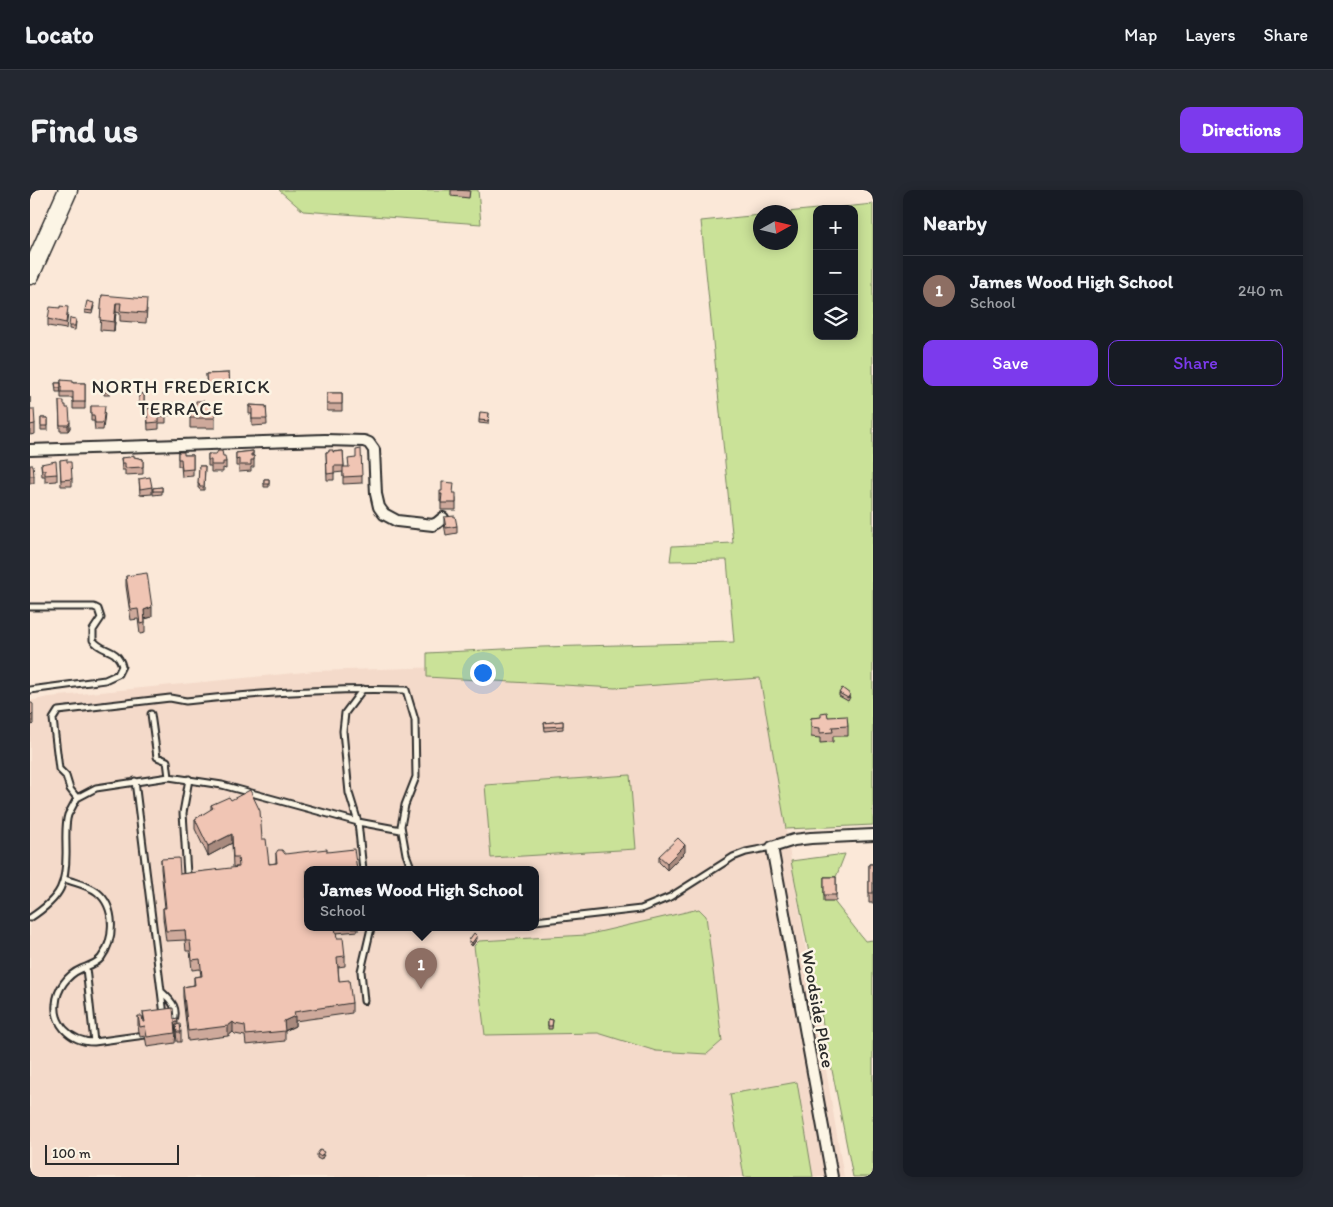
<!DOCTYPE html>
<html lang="en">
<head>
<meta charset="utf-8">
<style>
	body { margin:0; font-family:Itim,sans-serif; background:#242831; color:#f1f3f6 }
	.controls { position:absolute; right:15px; top:15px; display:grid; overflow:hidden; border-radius:10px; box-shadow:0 2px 12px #0003 }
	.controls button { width:45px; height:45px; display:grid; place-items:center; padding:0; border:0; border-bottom:1px solid #363941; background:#171b24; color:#f1f3f6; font:25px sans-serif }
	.compass { position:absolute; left:723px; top:15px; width:45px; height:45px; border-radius:50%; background:#171b24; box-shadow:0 2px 12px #0003; rotate:82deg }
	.scale { position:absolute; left:15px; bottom:12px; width:134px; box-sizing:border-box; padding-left:5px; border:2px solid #2b2b2b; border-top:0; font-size:14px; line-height:18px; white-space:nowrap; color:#2b2b2b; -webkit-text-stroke:4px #fcf5e5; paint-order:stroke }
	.you { position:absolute; left:452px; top:482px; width:18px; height:18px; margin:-12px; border:4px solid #fff; border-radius:50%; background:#1a73e8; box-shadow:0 0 0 8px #1a73e833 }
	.badge { display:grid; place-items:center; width:32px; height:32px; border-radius:50%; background:#7c3aed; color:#fff; font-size:16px; font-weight:700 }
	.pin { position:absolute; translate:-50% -41px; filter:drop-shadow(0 1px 2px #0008) }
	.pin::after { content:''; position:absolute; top:26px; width:18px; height:15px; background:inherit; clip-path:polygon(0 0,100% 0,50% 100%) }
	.popup { position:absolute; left:274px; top:676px; width:235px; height:65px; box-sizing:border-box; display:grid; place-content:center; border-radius:10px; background:#171b24; filter:drop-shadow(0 1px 4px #0005); font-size:16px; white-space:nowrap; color:#9ea1a6 }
	.popup b { font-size:19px; color:#f1f3f6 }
	.popup::after { content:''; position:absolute; left:50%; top:100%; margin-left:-10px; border:10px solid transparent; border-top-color:#171b24 }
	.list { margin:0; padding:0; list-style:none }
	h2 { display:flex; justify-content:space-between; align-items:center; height:65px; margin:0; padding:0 20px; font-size:21px }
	h2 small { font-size:16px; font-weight:400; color:#9ea1a6 }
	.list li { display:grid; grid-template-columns:32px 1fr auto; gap:15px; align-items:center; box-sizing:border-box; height:70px; padding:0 20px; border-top:1px solid #363941 }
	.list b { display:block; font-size:19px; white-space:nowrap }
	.list p { margin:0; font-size:16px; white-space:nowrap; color:#9ea1a6 }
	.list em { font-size:16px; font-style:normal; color:#9ea1a6 }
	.actions { display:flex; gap:10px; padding:15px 20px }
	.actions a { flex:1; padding:11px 0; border:1px solid #7c3aed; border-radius:10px; text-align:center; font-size:18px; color:#7c3aed }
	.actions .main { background:#7c3aed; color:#fff }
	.icon { flex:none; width:28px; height:28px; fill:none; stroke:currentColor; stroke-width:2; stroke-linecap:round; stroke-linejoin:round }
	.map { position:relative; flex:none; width:843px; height:987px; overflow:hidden; border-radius:10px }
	header { display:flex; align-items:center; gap:30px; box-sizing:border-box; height:70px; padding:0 25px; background:#171b24; border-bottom:1px solid #363941 }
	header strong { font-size:24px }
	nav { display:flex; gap:28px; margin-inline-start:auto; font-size:18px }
	.intro { display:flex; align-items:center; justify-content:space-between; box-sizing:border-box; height:120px; padding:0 30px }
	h1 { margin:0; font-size:35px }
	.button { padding:12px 22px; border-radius:10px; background:#7c3aed; color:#fff; font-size:18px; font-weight:700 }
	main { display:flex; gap:30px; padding:0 30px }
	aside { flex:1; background:#171b24; border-radius:10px; box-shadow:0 2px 12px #0003 }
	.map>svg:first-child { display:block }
	.built { fill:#f4daca; fill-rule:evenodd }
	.green { fill:#cae298; stroke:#7a8662 }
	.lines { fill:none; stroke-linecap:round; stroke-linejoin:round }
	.lane-casing { stroke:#2b2b2b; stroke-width:9 }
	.street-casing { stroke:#2b2b2b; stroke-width:14 }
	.highway-casing { stroke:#2b2b2b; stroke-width:21 }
	.lane { stroke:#fcf5e5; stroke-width:5 }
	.street { stroke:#fcf5e5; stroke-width:10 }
	.highway { stroke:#fcf5e5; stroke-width:18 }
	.wall { fill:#cea99b; stroke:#2b2b2b }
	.shaded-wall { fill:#a88a7e; stroke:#2b2b2b }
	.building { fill:#f0c5b4; stroke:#2b2b2b }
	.labels { text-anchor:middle; stroke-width:5; stroke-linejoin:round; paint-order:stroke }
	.street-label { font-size:18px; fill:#2b2b2b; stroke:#fcf5e5 }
	.neighbourhood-label { font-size:19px; letter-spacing:1px; fill:#2b2b2b; stroke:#fcf5e5 }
</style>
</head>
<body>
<header>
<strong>Locato</strong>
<nav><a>Map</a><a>Layers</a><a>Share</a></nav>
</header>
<div class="intro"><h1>Find us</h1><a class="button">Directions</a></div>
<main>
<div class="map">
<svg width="843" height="987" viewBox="0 0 843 987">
	<rect width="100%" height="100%" fill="#fbe8d8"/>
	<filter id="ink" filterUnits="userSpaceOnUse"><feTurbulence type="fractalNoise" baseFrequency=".02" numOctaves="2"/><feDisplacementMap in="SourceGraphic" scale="10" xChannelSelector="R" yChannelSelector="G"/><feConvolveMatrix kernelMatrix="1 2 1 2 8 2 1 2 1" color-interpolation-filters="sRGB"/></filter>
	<g filter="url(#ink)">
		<path class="built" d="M727 467 814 987H0V511L19 507 285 481ZM277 680H505V738H277Z"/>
		<path class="green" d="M249 0H448L451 34 273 21Z
			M843 14V635L756 639 730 488 585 498 397 487V463L512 457 704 452 697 370 640 371 642 356 703 353 671 31 730 25 731 52H761V22H757L787 19V146H824V19H794Z
			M600 585 606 659 461 668 455 595Z
			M815 664 799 705 835 751 843 750V987H823L761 671Z
			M669 719 676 726 692 851 677 864 626 861 568 843 455 845 444 756 449 751 556 745Z
			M767 892 783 987H714L700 904Z"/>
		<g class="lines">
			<g class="lane-casing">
				<path id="lane" d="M0 417H64L68 419 71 428 63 440V450C72 463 87 457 92 476L88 484 75 490 0 500
					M333 499 315 523 313 541 319 603 328 632 333 680
					M121 524 127 567 137 571 139 587
					M105 591 134 825
					M47 608 66 598 139 587 192 595 328 632 371 640
					M157 684 153 623 159 589
					M35 689C45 693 58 695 67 702 86 717 85 749 71 768 66 774 58 776 51 779 37 785 27 799 26 814 25 823 28 832 34 839 42 848 51 852 64 852L56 778
					M0 728C32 707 37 694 36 657 36 647 35 634 38 625 41 619 44 614 47 608L40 599 36 586 29 579 23 529 28 521 140 508 156 511C229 503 302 498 376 500L385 530 386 587 375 615 371 636 376 664 382 680
					M505 731 611 719 640 707 703 667 716 662 742 657
					M132 802C142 811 149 819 143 833
					M334 811 331 781 341 738
					M64 852 115 845"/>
			</g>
			<g class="street-casing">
				<path id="street" d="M0 260 295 250 334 251 339 253 344 260 346 304 349 317 354 324 367 331 403 335 407 333 413 328
					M802 987 742 657 764 650 781 648 843 645"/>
			</g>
			<g class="highway-casing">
				<path id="highway" d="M0 85 38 0"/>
			</g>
			<use href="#lane" class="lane"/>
			<use href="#street" class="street"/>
			<use href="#highway" class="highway"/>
		</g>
		<path class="wall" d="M421 0H440L439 8 421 6Z
			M72 105 117 119 116 133 90 131V123L86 122 84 141 70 140Z
			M64 116 62 124 55 123V120Z
			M38 124 36 139 18 136V129Z
			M46 132 45 140 39 139V136Z
			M199 183 200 201 177 202 176 184Z
			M31 190 43 193H55V219H43V208H31Z
			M25 193H31V202H26Z
			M74 194H79V205H74Z
			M297 203H312V221H297Z
			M109 204H114V216H109Z
			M0 207V219L5 234V244L0 245Z
			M29 211 36 218 40 238 38 241H30Z
			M143 213V225H137V214Z
			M160 215 185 228V238H160Z
			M219 215 236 216 237 235 222 236V224H219Z
			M61 216 75 223 73 240H65L64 231H61Z
			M117 219 129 220 136 219V233H129V239L118 240Z
			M459 223 458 234 449 233V230Z
			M11 228H18V240H11Z
			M223 261V266H224V277H221V281L209 282V276H206V263Z
			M313 261 314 277 332 286V293L313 294V282L304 283V290H297L296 262Z
			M148 262 154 265H163V286L152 287 151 276H148Z
			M178 264 193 266 196 272V279L193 278V282H181V276H178Z
			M104 267 113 269V284L95 285V280H92L91 268Z
			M30 270 37 272 42 289V296H31Z
			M11 274 27 284V291L15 292V286H12Z
			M0 275 4 286V293H0Z
			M169 276H175L174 300H170L169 298H168Z
			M109 289 122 297V304L110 305Z
			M234 289H239V297H234Z
			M132 297V304L123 305V298Z
			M424 303 426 309V320H411V311H410V304Z
			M414 327 427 336V343L416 345 414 334Z
			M96 386 122 427 115 429V443L110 444 108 429 101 430 96 396Z
			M809 503 820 507 818 511 809 506Z
			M798 527 818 536V546H803V552L790 553V548L781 547V528Z
			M533 531V539L515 541 514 533Z
			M201 610 232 649 239 674 246 673V663L277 738H328V741L306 743 307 748 315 766V776L308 777 309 791 322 813V823L265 831V836L255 841V851L216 855 215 846 205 844 203 842 198 846 158 851 153 807V797L164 795V787L171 786 170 779 162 780 160 761H156L155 750 136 751 133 728V718H135L131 679V669L150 684 208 678V677H203L202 653 178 666 165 639V629L181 620V615Z
			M655 662 637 680 629 672V666Z
			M839 674H843V713H839Z
			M794 687H806V711H794Z
			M447 749 442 756 439 753V750Z
			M113 822 144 829 151 842V852H147L146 842 145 853 117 857 115 846 110 847 108 836V826L114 832Z
			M518 829 523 830 522 839H518Z
			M287 964 294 965 291 970 287 968Z"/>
		<path class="shaded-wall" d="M86 113V122L84 141V132Z
			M40 232V238L38 241V235Z
			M122 417V427L114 429V420Z
			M3 524V534L0 537V527Z
			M202 644V653L178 666V656Z
			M655 655V662L637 680V673Z
			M447 746V749L442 756V753Z
			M265 826V836L254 841V831Z
			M144 832H148V842L146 835V842Z
			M203 832V842L198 846V836Z"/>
		<path class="building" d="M427 0H439V1Z
			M72 105 117 109 116 123 90 121 91 113H86L84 132 70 130Z
			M57 111 64 113 62 121 55 120Z
			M30 116 38 117 36 133 18 129 20 117 30 118Z
			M40 128 46 129 45 136H39Z
			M199 183 200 195 177 196 176 184Z
			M31 190 43 191V193H55V212H43V202H31Z
			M25 193H31V198H26Z
			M74 194H79V202H74Z
			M297 203H312V214H297Z
			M109 204H114V212L109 213Z
			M29 211H34V215H36V218H39L40 232 38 235H30Z
			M166 211H174V214H184L185 228H160V215L166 214Z
			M143 213V221L137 222V214Z
			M219 215 236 216 237 229H222V217H219Z
			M61 216H75L73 233H65L64 225H61Z
			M126 217 129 220 136 219V226H129V232L118 233 117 219Z
			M0 219H4L5 234 0 235Z
			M450 222 459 223 458 231 449 230Z
			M11 228H18V236H11Z
			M331 259 332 286 313 287V277H319L318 269 326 268V260Z
			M299 260H303V262L313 261 314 276H304V283L297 284 296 262H299Z
			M188 261H192L193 266H195L196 272H193V275H181V270H178V264H186Z
			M223 261V264H221V266H224V270H221V275H209V269L206 270V263Z
			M148 262H154V265H163V279L152 280 151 269H148Z
			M104 265V267L113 269V277L95 278V273H92L91 268 100 267V266Z
			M37 269V272H41L42 289 31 290 30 270Z
			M26 271 27 284 15 285V280H12L11 274Z
			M0 275H3L4 286H0Z
			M169 276H175L174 297H170L169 294H168Z
			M120 287 122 297 110 299 109 289Z
			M234 289H239V294H234Z
			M412 292 424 293 423 303H426V313H411L412 304H410V301H412Z
			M132 297V301H123V298Z
			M425 326 427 336 416 338 414 327Z
			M117 383 122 417 114 420 115 433 110 434 108 419 101 420 96 386Z
			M812 498 820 504 818 508 809 503Z
			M0 512 3 514V524L0 527Z
			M797 522 798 527 817 526 818 536 802 537 803 542 790 543V538L781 537V528L791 527V523Z
			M533 531V536L515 537 514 533Z
			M220 600 230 621 232 649H236L239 674 247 673 246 663 248 660H252L255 664 297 659V662L324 659 327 680H277V738H305L307 748H313L315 766 307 767 309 791 319 790 322 813 264 822 265 826 254 831 255 841 216 845 215 836 205 834 203 832 198 836 158 841 153 797 165 795 164 787 172 786 170 769 162 770 160 751H156L155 740 136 741 133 718H136L131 669 149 668 150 684 209 677 208 667H203L202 644 178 656 165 629 183 618 181 615 199 607 201 610Z
			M648 648 655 655 637 673 629 666Z
			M839 674H843V703H839Z
			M794 687H806V705H794Z
			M444 743 447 746 442 753 439 750Z
			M143 818 144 829 147 828 148 832H144L145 843 117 847 115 836 110 837 108 826H112L113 832H115L113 822Z
			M518 829 523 830 522 836H518Z
			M150 834 151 842H147L146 835Z
			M290 960 294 962 291 967 287 964Z"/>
	</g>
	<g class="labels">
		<g class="street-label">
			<text transform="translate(788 819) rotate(80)" y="6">Woodside Place</text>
		</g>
		<g class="neighbourhood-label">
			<text x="151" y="203">NORTH FREDERICK<tspan x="151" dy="22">TERRACE</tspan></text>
		</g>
	</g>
</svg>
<div class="controls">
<button>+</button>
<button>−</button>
<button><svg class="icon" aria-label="layers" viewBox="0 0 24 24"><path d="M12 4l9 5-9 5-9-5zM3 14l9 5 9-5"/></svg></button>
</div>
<svg class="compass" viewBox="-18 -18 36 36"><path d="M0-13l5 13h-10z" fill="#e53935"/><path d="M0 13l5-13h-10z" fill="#9ea1a6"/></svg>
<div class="scale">100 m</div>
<div class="you"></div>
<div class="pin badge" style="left:391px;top:799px;background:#8d6e63">1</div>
<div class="popup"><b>James Wood High School</b>School</div>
</div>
<aside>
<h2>Nearby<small></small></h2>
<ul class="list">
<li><span class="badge" style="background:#8d6e63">1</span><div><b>James Wood High School</b><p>School</p></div><em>240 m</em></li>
</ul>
<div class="actions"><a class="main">Save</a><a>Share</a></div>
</aside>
</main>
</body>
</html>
